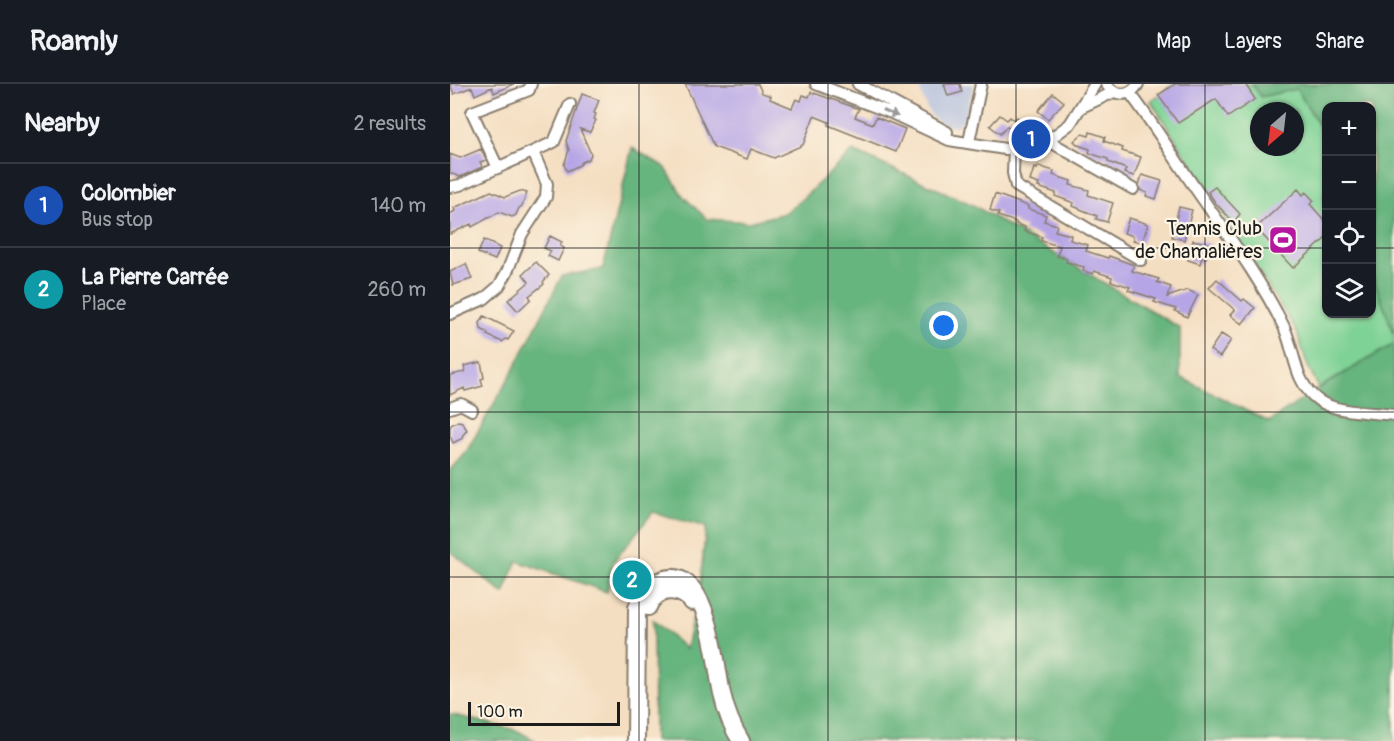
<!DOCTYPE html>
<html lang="en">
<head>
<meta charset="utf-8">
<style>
	body { margin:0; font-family:Pangolin,sans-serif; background:#242831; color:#f1f3f6 }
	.controls { position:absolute; right:18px; top:18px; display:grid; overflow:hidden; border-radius:12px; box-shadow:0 2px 4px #0004 }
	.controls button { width:54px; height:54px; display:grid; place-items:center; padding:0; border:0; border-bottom:2px solid #363941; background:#171b24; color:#f1f3f6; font:30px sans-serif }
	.compass { position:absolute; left:800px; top:18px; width:54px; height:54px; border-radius:50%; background:#171b24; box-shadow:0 2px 4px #0004; rotate:208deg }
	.scale { position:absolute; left:18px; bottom:15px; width:152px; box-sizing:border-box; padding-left:6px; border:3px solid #1c1c1c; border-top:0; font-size:16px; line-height:21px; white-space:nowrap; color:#1c1c1c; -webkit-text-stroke:4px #fcf5e5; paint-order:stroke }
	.you { position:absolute; left:494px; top:242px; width:21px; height:21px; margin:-15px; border:4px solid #fff; border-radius:50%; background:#1a73e8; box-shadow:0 0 0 9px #1a73e833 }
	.badge { display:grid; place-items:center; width:39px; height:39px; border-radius:50%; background:#d690ce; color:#fff; font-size:20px; font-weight:700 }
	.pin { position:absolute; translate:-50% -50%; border:3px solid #fff; box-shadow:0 2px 6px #0006 }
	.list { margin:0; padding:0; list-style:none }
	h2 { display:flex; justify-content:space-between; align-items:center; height:78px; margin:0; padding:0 24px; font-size:26px }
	h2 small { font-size:20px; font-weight:400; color:#9ea1a6 }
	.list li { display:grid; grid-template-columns:39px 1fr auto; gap:18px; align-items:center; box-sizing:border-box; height:84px; padding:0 24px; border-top:2px solid #363941 }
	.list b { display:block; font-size:22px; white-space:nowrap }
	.list p { margin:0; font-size:20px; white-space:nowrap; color:#9ea1a6 }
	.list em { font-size:20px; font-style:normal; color:#9ea1a6 }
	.icon { flex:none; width:33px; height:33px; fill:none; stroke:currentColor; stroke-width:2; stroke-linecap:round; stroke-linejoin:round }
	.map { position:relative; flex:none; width:944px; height:657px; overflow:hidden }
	header { display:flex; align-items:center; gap:36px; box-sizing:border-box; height:84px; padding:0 30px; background:#171b24; border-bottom:2px solid #363941 }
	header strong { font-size:28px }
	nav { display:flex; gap:33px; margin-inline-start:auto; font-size:21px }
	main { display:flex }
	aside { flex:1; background:#171b24 }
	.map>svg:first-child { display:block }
	.industrial { fill:#bac4de }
	.green { fill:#7ed295; stroke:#4d7758; stroke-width:1.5; fill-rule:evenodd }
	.forest { fill:#66b47e; stroke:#41684d; stroke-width:1.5 }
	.building { fill:#b6a5e6 }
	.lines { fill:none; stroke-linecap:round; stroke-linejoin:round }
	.street-casing { stroke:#887d6e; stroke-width:14 }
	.primary-casing { stroke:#887d6e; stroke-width:20 }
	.street { stroke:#fff; stroke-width:10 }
	.primary { stroke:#fff; stroke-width:16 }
	.oneway { fill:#999 }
	.grid { fill:none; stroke:#1c1c1c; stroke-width:1.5; stroke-opacity:0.55 }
	.labels { text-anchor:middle; stroke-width:4.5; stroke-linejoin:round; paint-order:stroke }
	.poi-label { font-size:20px; fill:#1c1c1c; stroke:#fcf5e5; text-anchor:end }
</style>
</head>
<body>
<header>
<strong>Roamly</strong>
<nav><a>Map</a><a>Layers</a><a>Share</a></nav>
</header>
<main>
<aside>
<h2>Nearby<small>2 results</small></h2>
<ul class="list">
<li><span class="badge" style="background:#1a4fb4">1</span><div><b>Colombier</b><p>Bus stop</p></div><em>140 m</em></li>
<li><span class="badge" style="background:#0f9aa8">2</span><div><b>La Pierre Carrée</b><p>Place</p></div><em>260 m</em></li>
</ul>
</aside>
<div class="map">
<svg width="944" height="657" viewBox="0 0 944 657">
	<rect width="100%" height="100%" fill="#fcf5e5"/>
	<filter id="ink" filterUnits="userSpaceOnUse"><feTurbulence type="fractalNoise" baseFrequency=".0167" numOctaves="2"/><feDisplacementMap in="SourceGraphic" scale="12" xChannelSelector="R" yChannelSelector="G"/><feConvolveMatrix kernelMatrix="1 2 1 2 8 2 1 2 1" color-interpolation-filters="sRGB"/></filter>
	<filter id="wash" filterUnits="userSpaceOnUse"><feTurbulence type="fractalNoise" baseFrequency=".008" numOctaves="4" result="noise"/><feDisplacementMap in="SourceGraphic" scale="24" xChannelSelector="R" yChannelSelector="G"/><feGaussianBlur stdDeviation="1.35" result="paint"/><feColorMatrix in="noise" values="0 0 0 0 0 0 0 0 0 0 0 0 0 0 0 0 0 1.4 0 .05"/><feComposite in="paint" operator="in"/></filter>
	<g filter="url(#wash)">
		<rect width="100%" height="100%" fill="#f4dec1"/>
		<path class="industrial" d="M468 0H524L514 37 506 42H498L483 34 476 22Z"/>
		<path class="green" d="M724 0H802L811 13 847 5 876 53V110L874 112 876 115V230H922V191L944 250V260L869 304 857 280 847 248 701 17ZM809 27H845V63H809Z"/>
		<path class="forest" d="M802 0H944V250L922 191V22H876V53L847 5 811 13Z
			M182 64 215 83 233 112 257 135 299 138 335 129 351 116 403 67 523 121 730 244V293L819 338 869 304 944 260V657H204L203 536 236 565 250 500 256 443 203 428 163 478 157 508 67 477 54 510 0 467V387L15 370 63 287 112 192 153 185Z
			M0 630 66 646 86 657H0Z"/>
		<g id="blocks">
			<path class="building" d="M0 0H64L44 9 42 3 25 11 22 3 4 10Z
				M235 0H308L312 9 321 12 320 15 342 24 346 15 351 17 353 11 359 13 361 8 409 25 405 33 423 40 426 33 455 45 446 68 378 41 379 38 364 32 353 61 324 74 301 65 297 75 264 63Z
				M494 0H510L512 8 498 12Z
				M725 0H795L805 15 778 33 766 15 728 39 708 11Z
				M603 9 614 18 598 35 588 27Z
				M132 10 149 16 144 29 146 30 144 35 146 36 140 48 130 45 141 70 139 75 132 78 130 81 117 87 114 81 119 66 116 57Z
				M550 31 557 36 560 33 564 36 567 33 573 38 564 47 557 42 550 50 540 42Z
				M640 48 655 53 654 57 673 64 672 67 691 73 684 92 674 89 676 85 658 78V75L639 69 640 65 628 61 624 57 632 50 639 52Z
				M31 65 36 76 30 78 32 83 10 93 0 89V70L10 74Z
				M588 82 604 87 603 91 621 97 620 101 639 106 638 111 663 119 657 138 646 135 647 132 623 122 624 119 605 112 606 109 588 103 589 100 580 97 584 84 587 85Z
				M692 91 712 97 706 115 696 112 697 109 690 106 689 101Z
				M765 103 790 130 784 138 767 121 758 108Z
				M848 105 853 111 856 108 864 117 860 120 876 138V154L843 184 806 144Z
				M41 107 55 113 70 107 77 109 72 122 69 124 66 131 62 133 49 128 22 143 21 140 0 150V130L5 127 4 124Z
				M545 110 578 122V125L596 131 594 137 607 141 605 147 621 151 620 156 638 161 636 167 658 174 659 172 684 181 682 187 709 195 707 198 721 203 717 213 738 206 748 211 737 233 725 227 726 225 704 218 706 215 678 206 680 203 661 197 662 193 644 187 643 190 633 187 634 183 616 178 617 175 607 172 610 162 591 157 592 153 574 147 575 143 566 140V138L548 132 549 129 540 126Z
				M729 123 742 126 734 156 722 153Z
				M679 134 698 140 692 159 683 156V152L674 149Z
				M100 152 112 158 110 162 114 164 108 177 98 172 101 167 94 164Z
				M34 156 50 164 45 176 28 169Z
				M743 156 760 160 756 174 752 173 750 180 738 176Z
				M86 178 99 191 93 198 94 200 79 212 81 215 68 227 58 216 79 198 73 190Z
				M16 180 22 195 3 201 0 188Z
				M767 195 792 217 794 215 805 224 792 240 780 231 785 226 759 204Z
				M34 232 64 247 58 256 56 255 52 258 37 251 38 249 31 245 30 239Z
				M771 250 781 256 770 273 760 266Z
				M31 278 34 294 31 295 33 302 15 307 14 304 0 311V291L15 288 14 282Z
				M8 337 12 338 17 346 12 352 13 354 3 359 0 352V344L1 341Z"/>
		</g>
	</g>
	<g filter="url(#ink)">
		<use href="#blocks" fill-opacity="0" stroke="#887d6e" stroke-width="1.5"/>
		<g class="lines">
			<g class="street-casing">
				<path id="street" d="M366 0 439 28 499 56 555 65 575 63 604 52 620 40 645 0
					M408 0 497 48
					M656 0C665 13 680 13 688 0
					M680 9C705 42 726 77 750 111 779 153 811 196 834 243 845 267 844 299 868 316 886 329 922 328 944 331
					M632 23 664 8
					M597 56 683 105
					M519 58 531 0
					M564 65 563 89 566 102 691 176
					M48 84 22 28 79 6 81 0
					M0 103 10 101 104 58 120 20
					M0 230 34 215 49 202 57 188 72 150 96 113 97 100 83 68
					M0 324 11 320 22 326"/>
			</g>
			<g class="primary-casing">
				<path id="primary" d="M198 523C206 504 229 502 242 518
					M186 657 187 524C190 513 195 505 205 499 259 469 265 581 272 610 276 627 282 643 291 657"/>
			</g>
			<use href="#street" class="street"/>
			<use href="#primary" class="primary"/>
		</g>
		<defs><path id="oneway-solid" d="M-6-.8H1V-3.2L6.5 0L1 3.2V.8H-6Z" transform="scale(1.5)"/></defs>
		<use class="oneway" href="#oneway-solid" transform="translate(440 29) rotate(23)"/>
	</g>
	<path class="grid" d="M189 0V657M378 0V657M566 0V657M755 0V657M0 164H876M922 164H944M0 328H944M0 493H944"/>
	<defs>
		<g id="stadium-square" transform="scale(1.5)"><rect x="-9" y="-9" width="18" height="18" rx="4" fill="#b5179e" stroke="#fcf5e5"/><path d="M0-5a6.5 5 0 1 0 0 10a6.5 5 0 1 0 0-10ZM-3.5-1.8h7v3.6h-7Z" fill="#fff"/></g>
	</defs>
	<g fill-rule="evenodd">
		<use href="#stadium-square" x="833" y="156"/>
	</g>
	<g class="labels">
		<g class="poi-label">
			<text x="812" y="151">Tennis Club<tspan x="812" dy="23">de Chamalières</tspan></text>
		</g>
	</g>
</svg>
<div class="controls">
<button>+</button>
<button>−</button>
<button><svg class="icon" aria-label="locate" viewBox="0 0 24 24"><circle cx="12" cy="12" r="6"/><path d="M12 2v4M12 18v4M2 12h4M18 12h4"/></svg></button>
<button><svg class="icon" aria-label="layers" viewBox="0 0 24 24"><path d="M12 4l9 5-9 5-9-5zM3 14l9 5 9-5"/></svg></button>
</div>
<svg class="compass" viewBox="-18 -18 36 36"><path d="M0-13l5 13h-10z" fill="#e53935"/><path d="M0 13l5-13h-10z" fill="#9ea1a6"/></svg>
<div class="scale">100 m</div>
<div class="you"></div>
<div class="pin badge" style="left:581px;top:55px;background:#1a4fb4">1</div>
<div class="pin badge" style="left:182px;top:496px;background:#0f9aa8">2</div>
</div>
</main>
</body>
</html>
